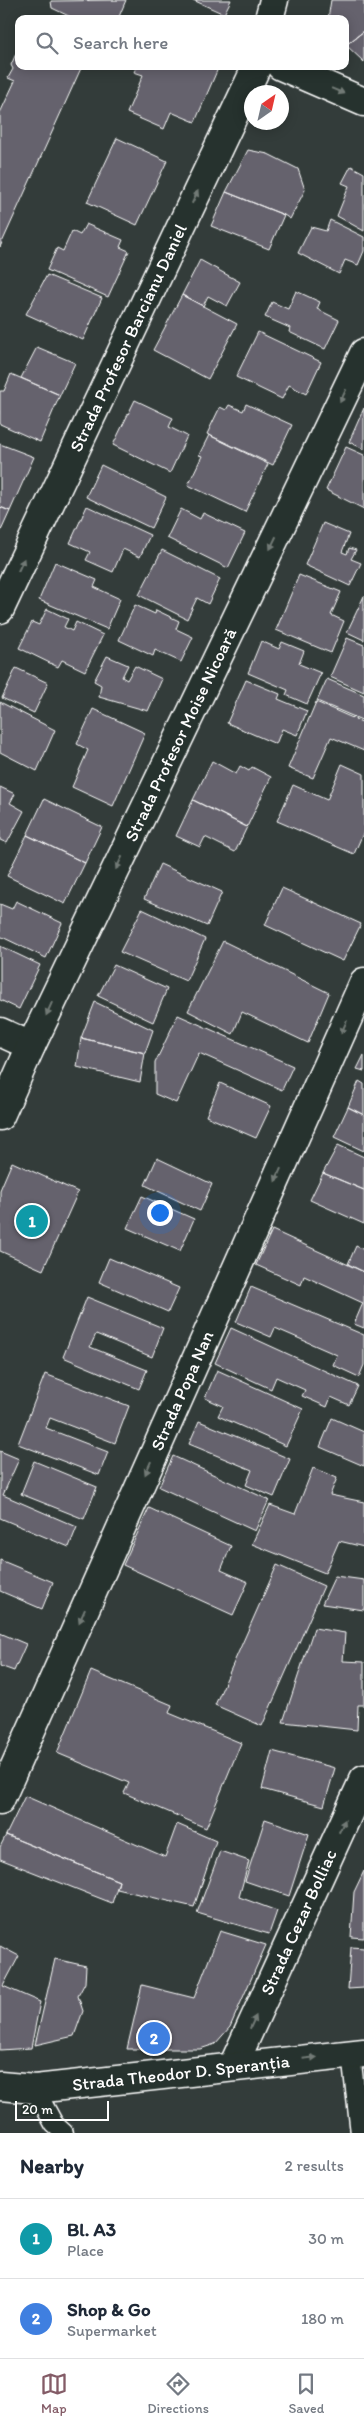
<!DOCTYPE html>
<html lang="en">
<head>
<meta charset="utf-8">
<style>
	body { margin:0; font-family:Itim,sans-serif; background:#f6f6f7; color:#1f2937 }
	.compass { position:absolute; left:244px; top:85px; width:45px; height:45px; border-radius:50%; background:#fff; box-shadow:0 2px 12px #0003; rotate:34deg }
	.scale { position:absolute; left:15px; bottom:12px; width:94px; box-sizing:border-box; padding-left:5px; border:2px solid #fff; border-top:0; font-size:14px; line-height:18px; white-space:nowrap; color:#fff; -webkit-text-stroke:4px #26332d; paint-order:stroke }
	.you { position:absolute; left:159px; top:1212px; width:18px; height:18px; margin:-12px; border:4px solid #fff; border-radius:50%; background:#1a73e8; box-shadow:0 0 0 8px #1a73e833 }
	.badge { display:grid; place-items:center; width:32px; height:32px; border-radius:50%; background:#845c67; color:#fff; font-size:16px; font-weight:700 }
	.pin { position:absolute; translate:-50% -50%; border:2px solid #fff; box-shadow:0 1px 5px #0006 }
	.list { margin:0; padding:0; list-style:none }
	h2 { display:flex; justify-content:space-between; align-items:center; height:65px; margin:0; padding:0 20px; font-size:21px }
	h2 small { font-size:16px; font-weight:400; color:#747a83 }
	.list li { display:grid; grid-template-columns:32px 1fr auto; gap:15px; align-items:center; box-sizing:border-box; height:80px; padding:0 20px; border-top:1px solid #e0e1e3 }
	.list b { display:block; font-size:19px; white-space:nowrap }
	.list p { margin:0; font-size:16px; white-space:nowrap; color:#747a83 }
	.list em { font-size:16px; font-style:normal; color:#747a83 }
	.icon { flex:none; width:28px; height:28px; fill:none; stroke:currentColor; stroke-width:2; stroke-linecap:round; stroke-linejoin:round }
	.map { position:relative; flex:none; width:364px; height:2133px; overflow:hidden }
	.search { position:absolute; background:#fff; box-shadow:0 2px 12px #0003; left:15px; right:15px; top:15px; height:55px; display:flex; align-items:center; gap:12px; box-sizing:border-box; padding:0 18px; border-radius:10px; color:#747a83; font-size:19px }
	.sheet { height:225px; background:#fff }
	nav { display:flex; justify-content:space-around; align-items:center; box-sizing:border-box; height:70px; border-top:1px solid #e0e1e3; background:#fff; font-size:14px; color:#747a83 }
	nav a { display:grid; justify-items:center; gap:2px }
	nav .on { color:#845c67 }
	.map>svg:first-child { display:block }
	.building { fill:#65626d; stroke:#fff }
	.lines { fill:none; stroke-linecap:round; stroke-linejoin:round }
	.service-casing { stroke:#fff; stroke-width:21 }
	.minor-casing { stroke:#fff; stroke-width:31 }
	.service { stroke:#26332d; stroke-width:18 }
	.minor { stroke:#26332d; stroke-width:28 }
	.oneway { fill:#727a76 }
	.labels { text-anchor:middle; stroke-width:4; stroke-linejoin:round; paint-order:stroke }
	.street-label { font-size:18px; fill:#fff; stroke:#26332d }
</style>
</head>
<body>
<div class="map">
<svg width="364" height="2133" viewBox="0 0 364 2133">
	<rect width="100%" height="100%" fill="#333c3a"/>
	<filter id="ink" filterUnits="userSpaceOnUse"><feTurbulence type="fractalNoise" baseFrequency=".02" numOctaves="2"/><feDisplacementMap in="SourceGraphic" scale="10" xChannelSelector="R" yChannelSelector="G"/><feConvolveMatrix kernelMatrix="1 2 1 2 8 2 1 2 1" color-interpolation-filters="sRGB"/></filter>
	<g filter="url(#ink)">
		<path class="building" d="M126 0 118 19H75L52 8 51 1Z
			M193 0H231L224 14Z
			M331 0H364V31L346 45 345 19H328Z
			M364 31V62L346 45Z
			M19 47V66H82L0 247V113L15 81 8 78 13 69 11 65Z
			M137 66H219L195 122 171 112 164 129 127 113 143 75 134 72Z
			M117 138 167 161 137 225 87 202Z
			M248 150 268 154 298 169 305 190 290 219 284 215 226 192Z
			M351 166 364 173V231L337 216 349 186 342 183Z
			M226 192 284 215 269 249 211 226Z
			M330 220 364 237V251L358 265 345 260 339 274 298 253 311 227 326 231Z
			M86 224 123 240 120 247 129 251 108 297 47 270 57 248 63 251 72 231 80 235Z
			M200 260 240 282 227 306 208 296 203 306 182 295Z
			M47 275 102 298 83 340 26 314Z
			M296 291 320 302 317 309 339 320 325 349 289 332 290 328 265 317 272 302 288 309Z
			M182 295 237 324 208 379 153 350Z
			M258 332 321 362 306 394 289 385 282 399 236 377Z
			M37 347 75 363 60 395 21 378Z
			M11 374 60 395 40 442 0 424V391H4Z
			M135 400 173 418 169 427 187 436 170 473 113 445Z
			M246 404 292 425 273 465 207 434 220 407 226 410 229 405 243 411Z
			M364 408V449L349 442Z
			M209 435 268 464 245 512 188 485 202 456 199 455Z
			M0 444 34 457 10 511 0 507Z
			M346 447 364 455V509L326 490Z
			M101 465 166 497 151 528 86 497Z
			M87 506 150 535 140 557 123 549 113 572 86 560 90 552 70 543Z
			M0 507 10 511 0 533Z
			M181 509 200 519 203 513 245 533 228 568 167 538Z
			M323 523 349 534 342 552 347 554 349 548 356 550 351 559 361 563 350 586 305 565Z
			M162 550 220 579 208 604 197 598 187 619 139 595Z
			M55 562 97 580 94 587 120 599 107 629 39 600Z
			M299 575 341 592 331 615 344 621 331 653 276 630Z
			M364 596V640L347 632Z
			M135 605 155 614 156 610 179 621 176 629 193 637 181 662 155 650 153 656 119 640Z
			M47 609 68 619 64 627 72 631 76 622 103 635 85 671 62 660 58 667 19 648 32 622 39 625Z
			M347 638 364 645V692L330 677Z
			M261 641 279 649 282 642 304 651 299 664 321 673 307 704 286 695 288 690 248 673Z
			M107 656 128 665 122 677 127 680 135 666 162 679 148 711 99 697 101 685 94 681Z
			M16 668 48 683 34 713 2 698Z
			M327 679 364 695V721L317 701Z
			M246 680 280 694 278 699 307 711 297 735 282 729 276 744 227 723Z
			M0 702 55 730 37 771 0 752Z
			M316 702 364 723V751L331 737 313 778 288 768Z
			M93 709 145 733 113 806 72 787 88 750 77 744Z
			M212 761 236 774 240 766 249 771 252 767 271 777 247 827 193 800Z
			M342 764 364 774V831L354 854 277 821 293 785 327 800Z
			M0 787 15 794 10 803 24 811 7 843 0 840Z
			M44 799 102 827 85 863 27 835Z
			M193 800 247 827 235 852 205 837 200 847 176 836Z
			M27 835 85 863 65 904 7 876Z
			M160 864 222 892 207 926 144 899Z
			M282 888 361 924 343 961 265 925Z
			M16 901 62 923 46 958 0 936V904L12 909Z
			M142 909 205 939 186 981 120 952Z
			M223 941 329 993 308 1043 242 1012 233 1034 188 1011Z
			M0 946 40 965 19 1009 0 1000Z
			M114 965 167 989 153 1022 98 996Z
			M95 1002 153 1030 145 1053 81 1038Z
			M178 1015 293 1066 282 1090 199 1053 176 1103 155 1094V1063Z
			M81 1038 145 1053 140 1082 77 1067Z
			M364 1055V1071L357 1069Z
			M359 1081 364 1084V1115L348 1107Z
			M220 1083 271 1106 256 1138 206 1116Z
			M348 1107 364 1115V1151L334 1137Z
			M338 1145 364 1157V1190L323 1173Z
			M157 1158 212 1184 200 1211 145 1185Z
			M12 1162 78 1192 43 1270 0 1251V1190Z
			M323 1173 364 1190V1224L310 1200Z
			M142 1196 194 1219 180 1251 127 1228Z
			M272 1230 364 1272V1328L354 1324 363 1303 304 1276 301 1285 256 1265Z
			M356 1246 364 1250V1272L348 1264Z
			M109 1258 179 1288 168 1312 99 1282Z
			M251 1287 364 1335V1365L359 1377 333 1365 337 1355 275 1328 271 1337 236 1322Z
			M87 1297 163 1328 152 1357 96 1334 90 1347 147 1370 139 1389 63 1357Z
			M231 1328 358 1386 349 1405 331 1397 327 1407 302 1396 305 1390 276 1377 271 1389 215 1363Z
			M217 1370 303 1409 286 1446 218 1416 223 1406 205 1398Z
			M45 1374 129 1406 115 1443 50 1418 46 1428 108 1452 99 1475 18 1444Z
			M332 1418 364 1432V1466L320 1447Z
			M199 1421 290 1459 274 1497 246 1485 252 1470 189 1444Z
			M0 1451 19 1459 3 1495 77 1527 69 1547 0 1518Z
			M173 1456 269 1500 255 1531 159 1487Z
			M34 1461 97 1487 84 1519 21 1494Z
			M313 1468 337 1478 330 1495 364 1502V1547L339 1541 325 1573 252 1544 270 1505 295 1514Z
			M149 1508 231 1546 221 1570 248 1582 233 1615 123 1565Z
			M0 1560 53 1582 42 1609 0 1591Z
			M277 1565 324 1586 262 1726 215 1705Z
			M335 1576 364 1580V1610L322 1604Z
			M314 1628 345 1633 343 1661 364 1662V1705H358L357 1730 283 1722Z
			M0 1633 26 1644 14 1671 0 1666Z
			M91 1671 172 1705 169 1713 241 1743 206 1828 124 1793 129 1783 57 1753Z
			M272 1751 335 1768 324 1806 262 1789Z
			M25 1796 165 1857 177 1824 216 1841 194 1907 117 1889 119 1881 6 1835Z
			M265 1819 309 1834 289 1896 245 1881Z
			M6 1835 119 1881 112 1903 0 1859V1847Z
			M220 1851 249 1861 239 1897 277 1911 269 1934 197 1913Z
			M364 1871V1938L351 1937 354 1892Z
			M220 1931 266 1945 230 2027 215 2044 200 2049H127L142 1985 194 1998Z
			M0 1946 19 1956 3 1986 40 2002 31 2048 0 2050Z
			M351 1947 364 1948V1988L348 1989Z
			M55 1959 86 1966 85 1983 78 1996 83 2011 74 2036 35 2045Z"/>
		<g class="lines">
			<g class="service-casing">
				<path id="service" d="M351 2054 360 2133
					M35 2089 54 2124 64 2133"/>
			</g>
			<g class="minor-casing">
				<g id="minor">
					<path d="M269 19 274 0"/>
					<path d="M281 66 364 102"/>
					<path id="s1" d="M0 609 257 66"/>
					<path d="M0 1032 31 1046"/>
					<path id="s2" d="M0 1116 31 1046 364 353"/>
					<path id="s3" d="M0 1800 364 982"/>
					<path id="s4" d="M233 2066 364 1779"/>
					<path id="s5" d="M0 2086 35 2089 364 2053"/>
				</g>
			</g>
			<use href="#service" class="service"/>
			<use href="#minor" class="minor"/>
		</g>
		<defs><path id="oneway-solid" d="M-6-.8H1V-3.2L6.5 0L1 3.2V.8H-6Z" transform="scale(1.25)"/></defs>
		<g class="oneway">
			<use href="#oneway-solid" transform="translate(338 91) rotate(23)"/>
			<use href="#oneway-solid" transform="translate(195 197) rotate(-65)"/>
			<use href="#oneway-solid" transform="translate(343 396) rotate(116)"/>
			<use href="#oneway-solid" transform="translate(273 543) rotate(116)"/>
			<use href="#oneway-solid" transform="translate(21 565) rotate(-65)"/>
			<use href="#oneway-solid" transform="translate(119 863) rotate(116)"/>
			<use href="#oneway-solid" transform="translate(49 1009) rotate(114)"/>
			<use href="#oneway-solid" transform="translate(344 1027) rotate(114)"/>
			<use href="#oneway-solid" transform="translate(278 1175) rotate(114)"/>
			<use href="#oneway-solid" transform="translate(148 1468) rotate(114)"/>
			<use href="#oneway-solid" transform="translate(82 1616) rotate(114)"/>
			<use href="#oneway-solid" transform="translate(342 1826) rotate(-65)"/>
			<use href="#oneway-solid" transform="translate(253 2022) rotate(-65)"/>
			<use href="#oneway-solid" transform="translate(310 2058) rotate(-6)"/>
		</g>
	</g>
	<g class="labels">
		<g class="street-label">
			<text dy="6" stroke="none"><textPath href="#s1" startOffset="300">Strada Profesor Barcianu Daniel</textPath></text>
			<text dy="6" stroke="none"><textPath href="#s2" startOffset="422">Strada Profesor Moise Nicoară</textPath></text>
			<text dy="6" stroke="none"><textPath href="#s3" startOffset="448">Strada Popa Nan</textPath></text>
			<text dy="6" stroke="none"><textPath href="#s4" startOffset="158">Strada Cezar Bolliac</textPath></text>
			<text dy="6" stroke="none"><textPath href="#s5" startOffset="182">Strada Theodor D. Speranția</textPath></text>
		</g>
	</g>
</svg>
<svg class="compass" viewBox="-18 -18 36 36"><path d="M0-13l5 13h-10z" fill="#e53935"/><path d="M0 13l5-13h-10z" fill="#747a83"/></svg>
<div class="scale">20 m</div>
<div class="you"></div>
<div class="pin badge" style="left:32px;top:1221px;background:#0f9aa8">1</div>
<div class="pin badge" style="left:154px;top:2038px;background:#3f7fe0">2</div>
<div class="search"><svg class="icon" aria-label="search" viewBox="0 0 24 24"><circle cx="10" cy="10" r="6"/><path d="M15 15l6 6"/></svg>Search here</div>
</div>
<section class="sheet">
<h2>Nearby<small>2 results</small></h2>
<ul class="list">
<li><span class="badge" style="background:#0f9aa8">1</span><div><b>Bl. A3</b><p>Place</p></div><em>30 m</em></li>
<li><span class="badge" style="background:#3f7fe0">2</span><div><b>Shop &amp; Go</b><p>Supermarket</p></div><em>180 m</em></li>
</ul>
</section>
<nav>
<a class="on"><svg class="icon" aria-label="map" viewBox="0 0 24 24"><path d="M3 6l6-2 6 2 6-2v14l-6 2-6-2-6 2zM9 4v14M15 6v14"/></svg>Map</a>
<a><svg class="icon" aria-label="directions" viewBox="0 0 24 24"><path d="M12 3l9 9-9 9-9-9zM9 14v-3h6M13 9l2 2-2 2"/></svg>Directions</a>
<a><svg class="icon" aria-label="saved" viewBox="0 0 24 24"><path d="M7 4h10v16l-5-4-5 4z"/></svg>Saved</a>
</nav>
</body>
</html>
